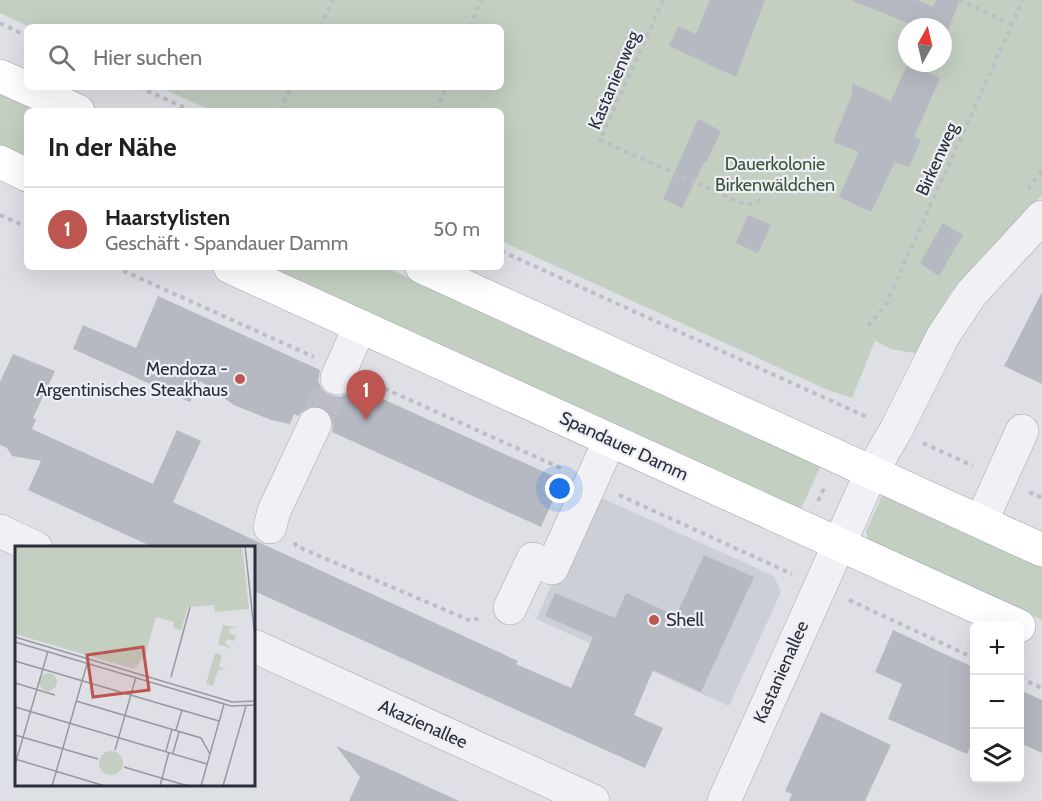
<!DOCTYPE html>
<html lang="de">
<head>
<meta charset="utf-8">
<style>
	body { margin:0; font-family:Cabin,sans-serif; background:#f6f6f6; color:#202124 }
	.controls { position:absolute; right:18px; bottom:18px; display:grid; overflow:hidden; border-radius:9px; box-shadow:0 6px 24px #0002 }
	.controls button { width:54px; height:54px; display:grid; place-items:center; padding:0; border:0; border-bottom:2px solid #e0e0e0; background:#fff; color:#202124; font:30px sans-serif }
	.compass { position:absolute; left:898px; top:18px; width:54px; height:54px; border-radius:50%; background:#fff; box-shadow:0 6px 24px #0002; rotate:8deg }
	.you { position:absolute; left:560px; top:489px; width:21px; height:21px; margin:-15px; border:4px solid #fff; border-radius:50%; background:#1a73e8; box-shadow:0 0 0 9px #1a73e833 }
	.badge { display:grid; place-items:center; width:39px; height:39px; border-radius:50%; background:#bd5551; color:#fff; font-size:20px; font-weight:700 }
	.pin { position:absolute; translate:-50% -50px; filter:drop-shadow(0 2px 3px #0008) }
	.pin::after { content:''; position:absolute; top:32px; width:21px; height:18px; background:inherit; clip-path:polygon(0 0,100% 0,50% 100%) }
	.list { margin:0; padding:0; list-style:none }
	h2 { display:flex; justify-content:space-between; align-items:center; height:78px; margin:0; padding:0 24px; font-size:26px }
	h2 small { font-size:20px; font-weight:400; color:#757577 }
	.list li { display:grid; grid-template-columns:39px 1fr auto; gap:18px; align-items:center; box-sizing:border-box; height:84px; padding:0 24px; border-top:2px solid #e0e0e0 }
	.list b { display:block; font-size:22px; white-space:nowrap }
	.list p { margin:0; font-size:20px; white-space:nowrap; color:#757577 }
	.list em { font-size:20px; font-style:normal; color:#757577 }
	.icon { flex:none; width:33px; height:33px; fill:none; stroke:currentColor; stroke-width:2; stroke-linecap:round; stroke-linejoin:round }
	.map { position:relative; flex:none; width:1042px; height:801px; overflow:hidden }
	.search { position:absolute; background:#fff; box-shadow:0 6px 24px #0002; left:24px; top:24px; width:480px; height:66px; display:flex; align-items:center; gap:15px; box-sizing:border-box; padding:0 21px; border-radius:9px; color:#757577; font-size:22px }
	.panel { position:absolute; background:#fff; box-shadow:0 6px 24px #0002; left:24px; top:108px; width:480px; height:162px; border-radius:9px }
	.map>svg:first-child { display:block }
	.built { fill:#cdcfd7 }
	.green { fill:#c2cfc1; fill-rule:evenodd }
	.building { fill:#b6b9c2 }
	.lines { fill:none; stroke-linecap:round; stroke-linejoin:round }
	.minor-tunnel { stroke:#bbbcc4; stroke-width:33; stroke-dasharray:33 16; stroke-linecap:butt }
	.minor-casing { stroke:#a5a7af; stroke-width:34 }
	.major-casing { stroke:#9fa3b0; stroke-width:34 }
	.path { stroke:#bdbec5; stroke-width:4; stroke-dasharray:4.5 4.5; stroke-linecap:butt }
	.minor { stroke:#f1f1f5; stroke-width:33 }
	.major { stroke:#fff; stroke-width:33 }
	.poi-dot { fill:#bd5551; stroke:#eeeff4; stroke-width:2 }
	.labels { text-anchor:middle; stroke-width:4.5; stroke-linejoin:round; paint-order:stroke }
	.street-label { font-size:18px; fill:#2a2d3b; stroke:#eeeff4 }
	.park-label { font-size:18px; fill:#395538; stroke:#eeeff4 }
	.poi-label { font-size:18px; fill:#2a2d3b; stroke:#eeeff4; text-anchor:end }
	.inset-road { fill:none; stroke:#9798a2; stroke-width:1.5 }
	.view { fill:#bd5551; fill-opacity:0.15; stroke:#bd5551; stroke-width:3 }
	.inset-edge { fill:none; stroke:#2a2d3b; stroke-width:3 }
</style>
</head>
<body>
<div class="map">
<svg width="1042" height="801" viewBox="0 0 1042 801">
	<rect width="100%" height="100%" fill="#dfe0e6"/>
	<path class="built" d="M593 494 774 576 781 592 729 706 536 619Z"/>
	<path class="green" d="M0 0H1042V195L951 292 935 318 920 354 891 349 875 341 852 398 828 390 501 241V111H212L159 87H501V27H30L0 13ZM907 27H943V63H907Z
		M0 93 40 111H27V158L0 146Z
		M267 267H385L821 465 801 509Z
		M882 496H893L1042 566V620L868 542 866 531Z"/>
	<path class="building" d="M710 0H765L736 77 669 46 678 26 696 34Z
		M854 0H917L933 7 936 0H960L943 41V27H918L853 1Z
		M908 63H934L929 73 940 78 914 137 921 140 909 167 895 162 871 212 839 197 859 152 833 142 852 94V83L891 101Z
		M698 119 721 131 706 163 704 162 682 208 663 199Z
		M748 215 771 225 758 253 736 243Z
		M943 223 963 235 939 276 920 263Z
		M1042 292V384L1004 366Z
		M158 296 320 370 318 381 322 389 329 395 340 397 348 393 354 386 562 480 541 527 332 432 334 423 331 414 322 407 313 405 305 408 298 416 294 414 290 424 271 420 234 405 200 381 190 402 73 349 83 325 136 348Z
		M13 354 55 371 33 418 36 420 32 429 153 484 177 430 201 441 173 502 254 540 518 661 516 664 571 688 593 637 545 616 555 593 615 618 626 593 676 616 704 555 754 577 701 692 653 670 634 715 663 728 645 768 254 591V548H155L28 490 41 461 12 456 7 448 0 445V382Z
		M893 630 975 668V736L967 754 888 719 902 684 875 672Z
		M1020 690 1042 700V753L1020 743Z
		M821 712 891 745 865 801H789L792 794 785 791Z
		M336 746 387 768 459 801H349L360 777Z"/>
	<g class="lines">
		<path class="minor-tunnel" d="M315 424 337 378"/>
		<g class="minor-casing">
			<path id="minor" d="M337 378 360 326
				M981 522 1022 431
				M270 527 274 511 315 424
				M0 531 36 548
				M510 608 533 559 552 568 610 440
				M254 646 593 801
				M724 801 871 473 896 430 943 336 971 294 1042 217"/>
		</g>
		<g class="major-casing">
			<path id="major" d="M0 76 78 111
				M0 162 27 175
				M230 267 1019 626
				M422 267 1042 550"/>
		</g>
		<path class="path" d="M663 0 600 140 746 205 765 199
			M959 0 1012 25
			M0 23 27 36
			M320 27 333 0
			M470 27 481 0
			M139 87 192 111
			M280 111 291 87
			M436 111 446 87
			M1028 189 1042 171
			M0 215 27 227
			M501 251 867 417
			M115 267 314 357
			M868 326 885 306 1023 0
			M368 381 563 469
			M923 443 973 466
			M1029 492 1042 498
			M619 495 792 574
			M818 501 825 486
			M295 542 296 546 471 621 482 617
			M849 600 974 658
			M1020 678 1042 688"/>
		<use href="#minor" class="minor"/>
		<use href="#major" class="major"/>
	</g>
	<g class="poi-dot">
		<circle cx="240" cy="379" r="6"/>
		<circle cx="654" cy="620" r="6"/>
	</g>
	<g class="labels">
		<g class="street-label">
			<text transform="translate(614 80) rotate(-67)" y="6">Kastanienweg</text>
			<text transform="translate(937 159) rotate(-66)" y="6">Birkenweg</text>
			<text transform="translate(624 446) rotate(25)" y="6">Spandauer Damm</text>
			<text transform="translate(781 672) rotate(-66)" y="6">Kastanienallee</text>
			<text transform="translate(423 724) rotate(24)" y="6">Akazienallee</text>
		</g>
		<g class="park-label">
			<text x="775" y="170">Dauerkolonie<tspan x="775" dy="21">Birkenwäldchen</tspan></text>
		</g>
		<g class="poi-label">
			<text x="228" y="375">Mendoza -<tspan x="228" dy="21">Argentinisches Steakhaus</tspan></text>
			<text x="666" y="626" text-anchor="start">Shell</text>
		</g>
	</g>
	<g transform="translate(15 546)">
		<rect width="240" height="240" fill="#dfe0e6"/>
		<path d="M0 0H227L234 63 200 66 199 59 173 61 166 84 158 82 159 76 141 71 130 110 119 123 0 88ZM208 79 224 82H215L214 87 221 90 219 95 212 93 210 98 218 103 203 98ZM200 107 207 109 204 121 211 123 203 124 198 140 191 138ZM24 136a9 9 0 1 1 18 0a9 9 0 1 1-18 0ZM84 217a12 12 0 1 1 24 0a12 12 0 1 1-24 0Z" fill="#c2cfc1"/>
		<path class="inset-road" d="M230 0 240 92M0 91 217 156 240 155M0 96 216 160 240 159M0 115 204 175M156 131 175 61M0 137 40 149M61 155 186 192 195 208M0 161 192 218M161 184 167 164M0 189 83 213M100 204 121 131M151 205 157 183M158 207 164 186M0 213 90 240M0 219 33 105M109 221 173 240M37 240 72 118M145 240 154 206M186 240 209 158M208 240 231 160"/>
		<path class="view" d="M128 101 134 144 78 151 72 109Z"/>
		<rect width="240" height="240" class="inset-edge"/>
	</g>
</svg>
<div class="controls">
<button>+</button>
<button>−</button>
<button><svg class="icon" aria-label="layers" viewBox="0 0 24 24"><path d="M12 4l9 5-9 5-9-5zM3 14l9 5 9-5"/></svg></button>
</div>
<svg class="compass" viewBox="-18 -18 36 36"><path d="M0-13l5 13h-10z" fill="#e53935"/><path d="M0 13l5-13h-10z" fill="#757577"/></svg>
<div class="you"></div>
<div class="pin badge" style="left:366px;top:420px">1</div>
<div class="search"><svg class="icon" aria-label="search" viewBox="0 0 24 24"><circle cx="10" cy="10" r="6"/><path d="M15 15l6 6"/></svg>Hier suchen</div>
<section class="panel">
<h2>In der Nähe<small></small></h2>
<ul class="list">
<li><span class="badge">1</span><div><b>Haarstylisten</b><p>Geschäft · Spandauer Damm</p></div><em>50 m</em></li>
</ul>
</section>
</div>
</body>
</html>
